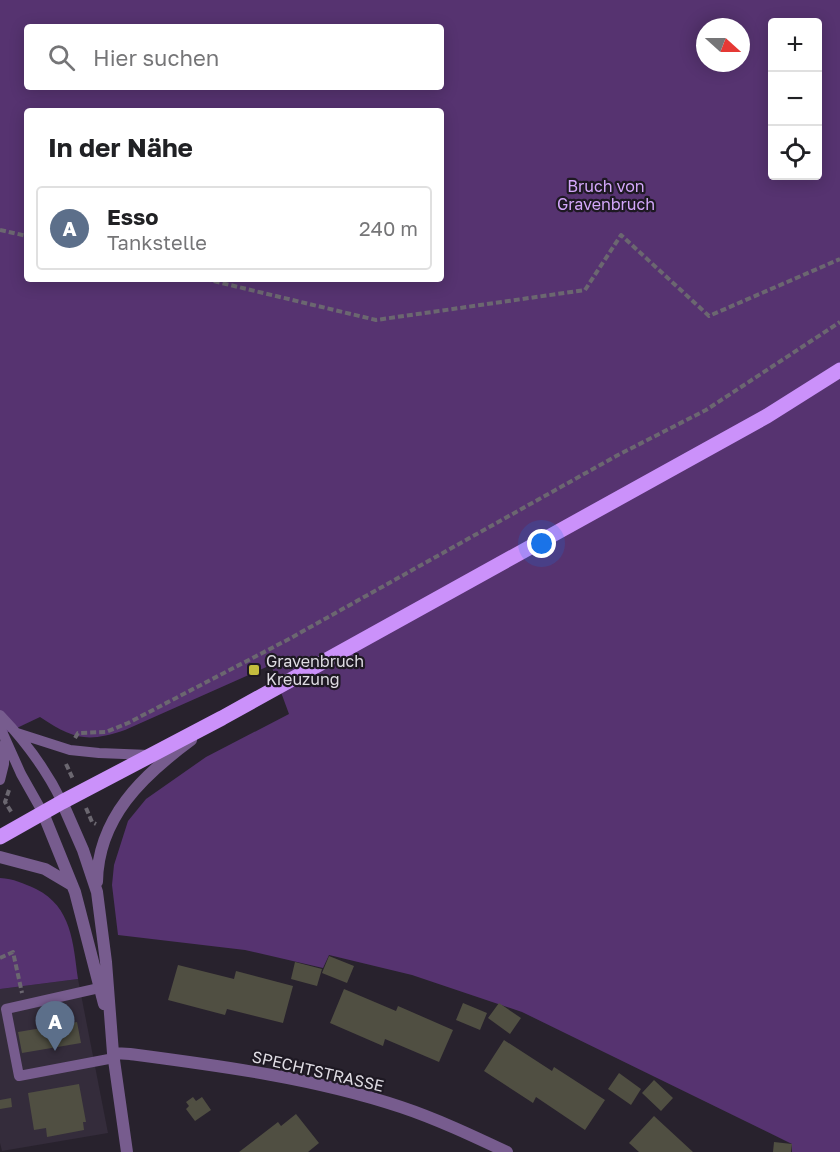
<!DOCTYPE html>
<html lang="de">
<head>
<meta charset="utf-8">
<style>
	body { margin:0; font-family:"Golos Text",sans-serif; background:#f2f2f2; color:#202124 }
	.controls { position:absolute; right:18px; top:18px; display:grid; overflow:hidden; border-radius:6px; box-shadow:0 3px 15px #0003 }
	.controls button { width:54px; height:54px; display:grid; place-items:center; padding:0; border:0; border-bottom:2px solid #e0e0e0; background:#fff; color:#202124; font:30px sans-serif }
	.compass { position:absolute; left:696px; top:18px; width:54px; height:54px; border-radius:50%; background:#fff; box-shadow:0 3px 15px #0003; rotate:111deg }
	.you { position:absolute; left:542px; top:544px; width:21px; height:21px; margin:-15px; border:4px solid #fff; border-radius:50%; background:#1a73e8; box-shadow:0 0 0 9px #1a73e833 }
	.badge { display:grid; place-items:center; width:39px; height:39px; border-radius:50%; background:#d93025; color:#fff; font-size:20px; font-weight:700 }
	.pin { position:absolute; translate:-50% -50px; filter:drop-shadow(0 2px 3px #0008) }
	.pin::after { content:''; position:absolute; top:32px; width:21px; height:18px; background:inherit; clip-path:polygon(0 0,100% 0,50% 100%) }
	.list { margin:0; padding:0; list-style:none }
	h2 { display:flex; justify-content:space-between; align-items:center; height:78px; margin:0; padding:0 24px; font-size:26px }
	h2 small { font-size:20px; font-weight:400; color:#757577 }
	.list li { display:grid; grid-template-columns:39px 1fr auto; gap:18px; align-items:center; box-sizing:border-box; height:84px; margin:0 12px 12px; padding:0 12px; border:2px solid #e0e0e0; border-radius:6px }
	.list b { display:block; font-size:22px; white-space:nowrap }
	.list p { margin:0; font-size:20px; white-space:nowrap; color:#757577 }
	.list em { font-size:20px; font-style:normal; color:#757577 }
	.icon { flex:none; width:33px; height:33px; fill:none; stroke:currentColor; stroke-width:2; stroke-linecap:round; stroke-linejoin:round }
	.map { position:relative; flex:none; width:840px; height:1152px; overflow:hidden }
	.search { position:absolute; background:#fff; box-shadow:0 3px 15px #0003; left:24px; top:24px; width:420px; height:66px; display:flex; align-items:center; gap:15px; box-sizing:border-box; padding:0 21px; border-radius:6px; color:#757577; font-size:22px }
	.panel { position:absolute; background:#fff; box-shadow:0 3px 15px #0003; left:24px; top:108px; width:420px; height:174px; border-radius:6px }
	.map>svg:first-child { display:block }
	.built { fill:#342c3b }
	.green { fill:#563370; fill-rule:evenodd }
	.building { fill:#504f42 }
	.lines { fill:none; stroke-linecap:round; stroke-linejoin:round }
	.path { stroke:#6b6770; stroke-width:4; stroke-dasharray:6 3; stroke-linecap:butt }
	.service { stroke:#775c8e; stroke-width:10 }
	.minor { stroke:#775c8e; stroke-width:12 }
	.primary { stroke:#cb91fa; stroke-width:15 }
	.poi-dot { fill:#c4bc3e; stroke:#1e1923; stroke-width:2 }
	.labels { text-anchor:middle; stroke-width:4.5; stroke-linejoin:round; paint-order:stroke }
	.park-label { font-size:16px; fill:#d4a8fb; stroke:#1e1923 }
	.poi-label { font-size:16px; fill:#dfdce3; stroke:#1e1923; text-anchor:start }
	.street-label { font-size:16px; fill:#dfdce3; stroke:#1e1923 }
</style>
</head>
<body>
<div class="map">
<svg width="840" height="1152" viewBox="0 0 840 1152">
	<rect width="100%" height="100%" fill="#28222d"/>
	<path class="built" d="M78 979 108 1133 2 1151 0 1143V989Z"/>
	<path class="green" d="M0 0H840V1152H792V1144L522 1012 412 975 329 955 323 968 245 950 118 935 112 885 114 865 128 821 146 799 206 757 289 714 271 665 125 730C87 743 73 739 40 717L0 736ZM772 22H818V176H772ZM27 27H441V87H27ZM705 27H741V63H705ZM27 111H441V279H27Z
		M0 878C14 879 23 883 36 889 72 907 73 943 78 979L0 989Z"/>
	<path class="building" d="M329 956 354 966 347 983 322 973Z
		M295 962 322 969 317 986 291 979Z
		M178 965 234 979 236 971 293 986 283 1023 227 1009 225 1015 168 1000Z
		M344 989 396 1011 398 1006 453 1030 439 1062 385 1039 383 1046 330 1023Z
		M463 1003 487 1013 480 1030 456 1020Z
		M499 1003 521 1018 510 1034 488 1018Z
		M77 1022 81 1043 22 1053 18 1032Z
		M504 1040 552 1071 554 1067 605 1100 585 1130 536 1097 533 1103 484 1071Z
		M619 1073 641 1089 631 1105 608 1089Z
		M654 1080 673 1098 661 1111 642 1093Z
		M79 1084 86 1122H83L84 1130 47 1137 46 1128 34 1130 28 1093Z
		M193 1097 196 1101 202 1097 211 1110 195 1121 186 1109 189 1106 186 1102Z
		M11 1098 12 1107 0 1109V1100Z
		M296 1114 319 1143 308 1152H239L278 1122 281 1126Z
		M654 1116 693 1152H639L629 1143Z
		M774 1142 792 1144 791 1152H773Z"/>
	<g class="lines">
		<path class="path" d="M0 230 27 236
			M205 279 376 320 585 290 621 235 709 316 840 259
			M75 738 78 733 106 732 128 723 289 639 618 455 706 410 840 322
			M66 764 73 779
			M9 790 5 802 12 813
			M86 808 92 822 96 824
			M0 958 13 952 22 993"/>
		<path class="service" d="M0 715C25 741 46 769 62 802
			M0 727 21 774 43 813
			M17 733 70 750 99 753 149 755
			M0 780 4 764 5 742
			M108 986 6 1009 19 1076 114 1058"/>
		<path class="minor" d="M62 802 83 850 97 892 106 962 113 1053 127 1152
			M43 813 75 892 104 1004
			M0 857 45 869 72 885
			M97 882C98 818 142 776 191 740
			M113 1053 130 1054C221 1066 314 1078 401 1107 437 1119 473 1136 507 1152"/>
		<path class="primary" d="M0 837 62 802 222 718 767 416 840 370"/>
	</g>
	<rect class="poi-dot" x="248" y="664" width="12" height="12" rx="3"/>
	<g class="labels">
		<g class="park-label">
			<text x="606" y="192">Bruch von<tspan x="606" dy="18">Gravenbruch</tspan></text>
		</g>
		<g class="poi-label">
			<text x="266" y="667">Gravenbruch<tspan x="266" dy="18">Kreuzung</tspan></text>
		</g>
		<g class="street-label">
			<text transform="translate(318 1071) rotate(13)" y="6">SPECHTSTRASSE</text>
		</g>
	</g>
</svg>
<div class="controls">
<button>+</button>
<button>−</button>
<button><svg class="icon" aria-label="locate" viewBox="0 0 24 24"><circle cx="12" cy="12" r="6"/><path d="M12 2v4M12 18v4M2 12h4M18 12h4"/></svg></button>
</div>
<svg class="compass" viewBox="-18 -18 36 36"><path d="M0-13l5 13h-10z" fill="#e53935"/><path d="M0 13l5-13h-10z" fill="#757577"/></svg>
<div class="you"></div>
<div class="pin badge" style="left:55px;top:1051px;background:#5c6f8a">A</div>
<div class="search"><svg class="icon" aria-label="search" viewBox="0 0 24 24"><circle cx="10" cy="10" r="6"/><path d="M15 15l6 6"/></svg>Hier suchen</div>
<section class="panel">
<h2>In der Nähe<small></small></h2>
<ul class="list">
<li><span class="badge" style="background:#5c6f8a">A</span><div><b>Esso</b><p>Tankstelle</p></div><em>240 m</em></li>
</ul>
</section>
</div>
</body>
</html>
